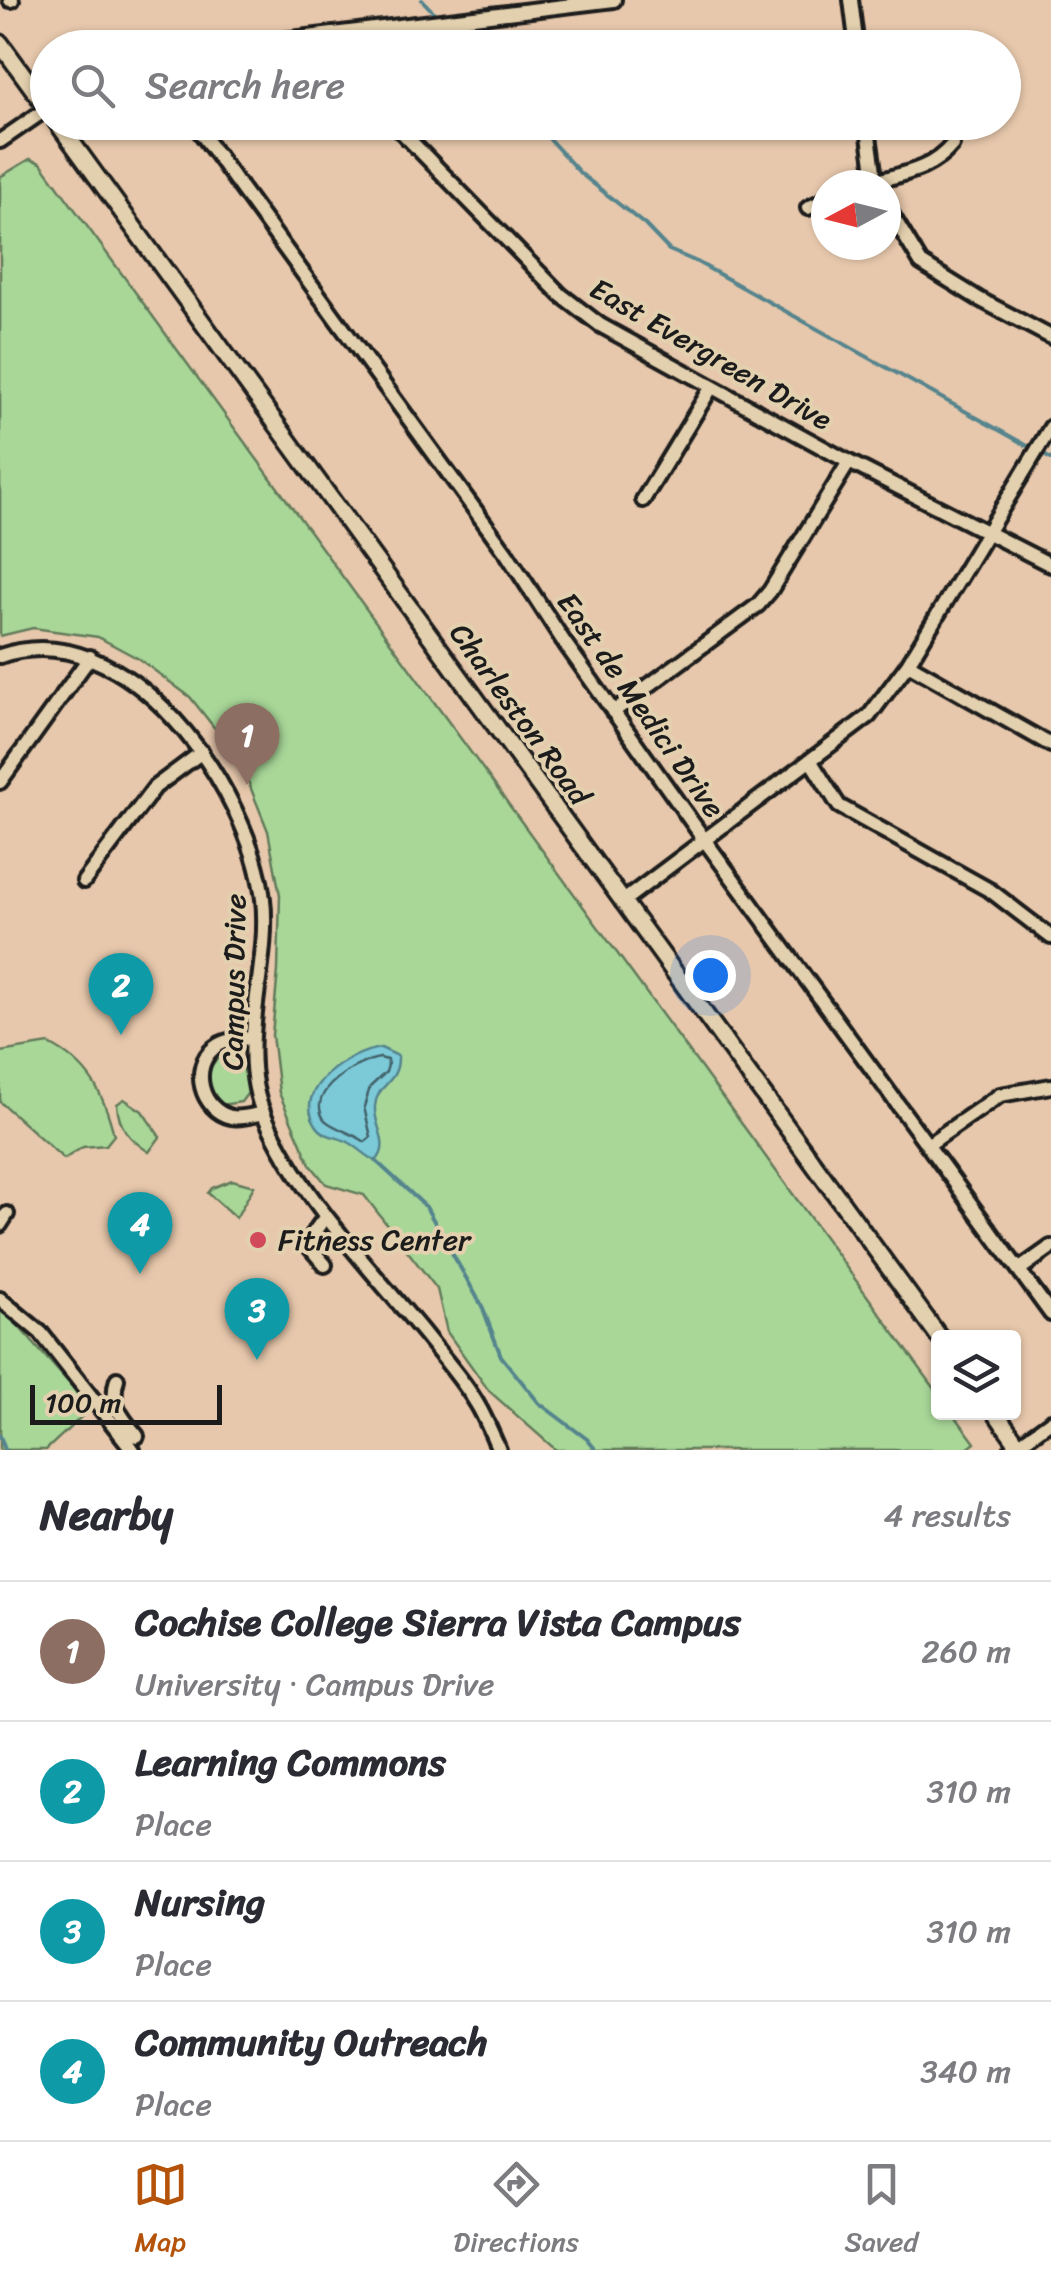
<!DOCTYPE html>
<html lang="en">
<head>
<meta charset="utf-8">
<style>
	body { margin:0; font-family:Sriracha,sans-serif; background:#f7f7f7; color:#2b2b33 }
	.controls { position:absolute; right:30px; bottom:30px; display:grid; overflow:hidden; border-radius:10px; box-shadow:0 2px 8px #0004 }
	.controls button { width:90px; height:90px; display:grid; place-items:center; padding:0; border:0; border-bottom:2px solid #e1e1e2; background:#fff; color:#2b2b33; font:50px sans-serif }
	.compass { position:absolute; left:811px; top:170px; width:90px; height:90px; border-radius:50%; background:#fff; box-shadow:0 2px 8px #0004; rotate:263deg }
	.scale { position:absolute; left:30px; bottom:25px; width:192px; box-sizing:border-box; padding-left:10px; border:5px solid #1c1c1c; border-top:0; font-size:28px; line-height:35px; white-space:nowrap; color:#1c1c1c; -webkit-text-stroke:8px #e3d0ae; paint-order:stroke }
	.you { position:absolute; left:710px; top:975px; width:35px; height:35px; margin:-25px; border:8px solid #fff; border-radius:50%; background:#1a73e8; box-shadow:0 0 0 15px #1a73e833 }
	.badge { display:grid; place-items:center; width:65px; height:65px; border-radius:50%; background:#b45309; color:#fff; font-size:32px; font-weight:700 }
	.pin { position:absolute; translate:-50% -82px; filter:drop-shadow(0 2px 5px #0008) }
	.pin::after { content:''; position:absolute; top:52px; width:35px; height:30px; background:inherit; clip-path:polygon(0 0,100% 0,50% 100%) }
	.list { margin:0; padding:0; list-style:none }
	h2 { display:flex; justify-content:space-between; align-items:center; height:130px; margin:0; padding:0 40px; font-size:42px }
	h2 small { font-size:32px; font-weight:400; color:#7c7c81 }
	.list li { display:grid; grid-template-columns:65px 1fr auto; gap:30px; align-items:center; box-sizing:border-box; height:140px; padding:0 40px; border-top:2px solid #e1e1e2 }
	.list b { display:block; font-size:38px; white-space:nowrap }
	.list p { margin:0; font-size:32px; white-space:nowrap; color:#7c7c81 }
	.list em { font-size:32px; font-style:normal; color:#7c7c81 }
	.icon { flex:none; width:55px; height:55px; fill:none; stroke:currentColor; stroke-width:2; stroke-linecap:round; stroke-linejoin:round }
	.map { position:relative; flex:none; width:1051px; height:1450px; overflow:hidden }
	.search { position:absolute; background:#fff; box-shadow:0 2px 8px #0004; left:30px; right:30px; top:30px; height:110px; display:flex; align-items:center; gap:25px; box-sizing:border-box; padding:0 35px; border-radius:55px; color:#7c7c81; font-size:38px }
	.sheet { height:690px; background:#fff }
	nav { display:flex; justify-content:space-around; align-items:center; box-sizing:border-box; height:140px; border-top:2px solid #e1e1e2; background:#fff; font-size:28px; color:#7c7c81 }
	nav a { display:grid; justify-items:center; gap:5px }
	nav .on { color:#b45309 }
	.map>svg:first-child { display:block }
	.green { fill:#a8d798; stroke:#627a5a; stroke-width:2.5 }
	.water { fill:#7bc9d8; stroke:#55848d; stroke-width:2.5 }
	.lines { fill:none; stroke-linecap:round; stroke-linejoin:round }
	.shore { stroke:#426167; stroke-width:2.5 }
	.stream { stroke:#55848d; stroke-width:4 }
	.minor-casing { stroke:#1c1c1c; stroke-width:20 }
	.major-casing { stroke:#1c1c1c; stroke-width:22 }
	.minor { stroke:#e3d0ae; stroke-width:12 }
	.major { stroke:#e3d0ae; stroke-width:15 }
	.poi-dot { fill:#d1495b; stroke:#e3d0ae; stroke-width:4 }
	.labels { text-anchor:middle; stroke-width:8; stroke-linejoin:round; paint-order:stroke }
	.street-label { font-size:30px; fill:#1c1c1c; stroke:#e3d0ae }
	.poi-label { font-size:30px; fill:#1c1c1c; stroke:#e3d0ae; text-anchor:start }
</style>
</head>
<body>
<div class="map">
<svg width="1051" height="1450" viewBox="0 0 1051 1450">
	<rect width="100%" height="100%" fill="#e7c8ac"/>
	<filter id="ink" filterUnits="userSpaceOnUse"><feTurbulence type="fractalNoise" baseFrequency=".01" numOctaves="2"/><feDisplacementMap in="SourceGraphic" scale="20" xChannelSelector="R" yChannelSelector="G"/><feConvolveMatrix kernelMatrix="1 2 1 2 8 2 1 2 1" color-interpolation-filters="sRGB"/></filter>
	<g filter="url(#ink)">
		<path class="green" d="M30 159 41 163 938 1393V1412L953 1413 975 1443 966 1450H556L489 1391 447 1332 437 1289 364 1195 326 1184 310 1164 279 1093 272 1035 278 970 280 895 268 831 239 759 190 697 139 659 98 637 33 628 0 636V177Z
			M49 1044C89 1064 104 1094 114 1135L106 1145 83 1147 64 1159 0 1102V1052Z
			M231 1055 245 1064 250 1090 241 1102 221 1105C204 1090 203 1056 231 1055Z
			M124 1099 142 1111 160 1137 149 1152C130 1140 118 1127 117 1104Z
			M232 1180 254 1186 236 1218 208 1193 212 1188Z
			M0 1310 11 1318 91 1408 46 1450H0Z"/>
		<path class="water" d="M381 1048 398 1056C399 1084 377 1083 375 1106 373 1125 392 1144 376 1161 366 1156 360 1149 350 1143 339 1136 324 1138 316 1125 291 1088 350 1052 381 1048Z"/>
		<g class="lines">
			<path class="shore" d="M380 1058 387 1060 388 1065 386 1072 370 1087 364 1107 371 1137 365 1142C355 1134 330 1127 324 1119 305 1091 358 1061 380 1058Z"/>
			<path class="stream" d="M422 0 439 18
				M445 25 466 48
				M534 122 580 173 645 225 669 250 697 262 1051 459
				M376 1161 426 1207 482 1306 501 1356 539 1403 587 1439 596 1450
				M0 1436 5 1450"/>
			<g class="minor-casing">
				<path id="minor" d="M10 0H12
					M851 0 857 48
					M217 48 614 0
					M193 122 507 554 564 642 706 842 1051 1314
					M392 122 561 295 600 325 849 462 1051 565
					M867 122 876 185
					M0 141 48 108
					M864 185C897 174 929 173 952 145
					M886 205 921 263 979 299 1051 337
					M808 208 826 199
					M643 500 711 388
					M0 656C128 612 249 788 263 899 271 970 234 1047 265 1117 302 1200 369 1266 426 1336 444 1359 466 1383 480 1409 487 1422 493 1436 499 1450
					M908 664 1051 745
					M613 712 758 605 770 591 849 462
					M810 760 839 806 991 891 1051 937
					M0 782 90 657
					M84 881 155 787 202 752
					M622 902 869 716 908 664 1051 427
					M252 1038C239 1039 225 1039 214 1048 190 1068 201 1110 231 1117 242 1119 253 1115 263 1113
					M929 1144 1000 1095 1051 1086
					M0 1225 7 1214
					M325 1265 306 1243 326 1216
					M1020 1269 1051 1247
					M0 1299 41 1333 133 1450
					M117 1379C109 1404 122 1418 137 1436
					M1011 1450 1051 1421"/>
			</g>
			<g class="major-casing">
				<path id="major" d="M0 43 48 109
					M57 122 940 1338
					M995 1412 1022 1450"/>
			</g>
			<use href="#minor" class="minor"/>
			<use href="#major" class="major"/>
		</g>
	</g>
	<circle class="poi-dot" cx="258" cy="1240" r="10"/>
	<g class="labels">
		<g class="street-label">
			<text transform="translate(711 354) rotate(30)" y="10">East Evergreen Drive</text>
			<text transform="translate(641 705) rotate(55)" y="10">East de Medici Drive</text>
			<text transform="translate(520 714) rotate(54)" y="10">Charleston Road</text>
			<text transform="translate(234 982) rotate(-89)" y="10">Campus Drive</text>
		</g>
		<g class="poi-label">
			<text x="278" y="1250">Fitness Center</text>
		</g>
	</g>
</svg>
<div class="controls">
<button><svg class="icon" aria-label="layers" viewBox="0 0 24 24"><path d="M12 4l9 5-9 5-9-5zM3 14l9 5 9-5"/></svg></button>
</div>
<svg class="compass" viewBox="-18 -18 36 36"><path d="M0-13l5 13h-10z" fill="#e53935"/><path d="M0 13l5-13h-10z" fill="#7c7c81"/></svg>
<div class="scale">100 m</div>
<div class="you"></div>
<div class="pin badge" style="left:247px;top:785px;background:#8d6e63">1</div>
<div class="pin badge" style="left:121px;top:1035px;background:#0f9aa8">2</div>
<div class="pin badge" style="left:257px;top:1360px;background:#0f9aa8">3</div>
<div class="pin badge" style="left:140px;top:1274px;background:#0f9aa8">4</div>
<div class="search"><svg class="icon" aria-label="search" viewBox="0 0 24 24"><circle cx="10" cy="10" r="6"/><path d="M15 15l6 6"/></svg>Search here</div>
</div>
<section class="sheet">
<h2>Nearby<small>4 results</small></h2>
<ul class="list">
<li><span class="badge" style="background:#8d6e63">1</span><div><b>Cochise College Sierra Vista Campus</b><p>University · Campus Drive</p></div><em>260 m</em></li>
<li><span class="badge" style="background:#0f9aa8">2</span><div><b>Learning Commons</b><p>Place</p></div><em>310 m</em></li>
<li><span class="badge" style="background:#0f9aa8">3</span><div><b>Nursing</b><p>Place</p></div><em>310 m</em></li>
<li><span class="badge" style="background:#0f9aa8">4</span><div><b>Community Outreach</b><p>Place</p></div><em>340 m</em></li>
</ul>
</section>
<nav>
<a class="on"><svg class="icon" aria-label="map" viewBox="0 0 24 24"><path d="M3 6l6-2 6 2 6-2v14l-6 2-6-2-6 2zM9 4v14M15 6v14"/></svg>Map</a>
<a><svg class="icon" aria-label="directions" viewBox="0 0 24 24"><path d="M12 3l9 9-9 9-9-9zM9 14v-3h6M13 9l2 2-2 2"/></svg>Directions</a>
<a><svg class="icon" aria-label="saved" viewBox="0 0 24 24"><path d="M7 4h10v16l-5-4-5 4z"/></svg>Saved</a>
</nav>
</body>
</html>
